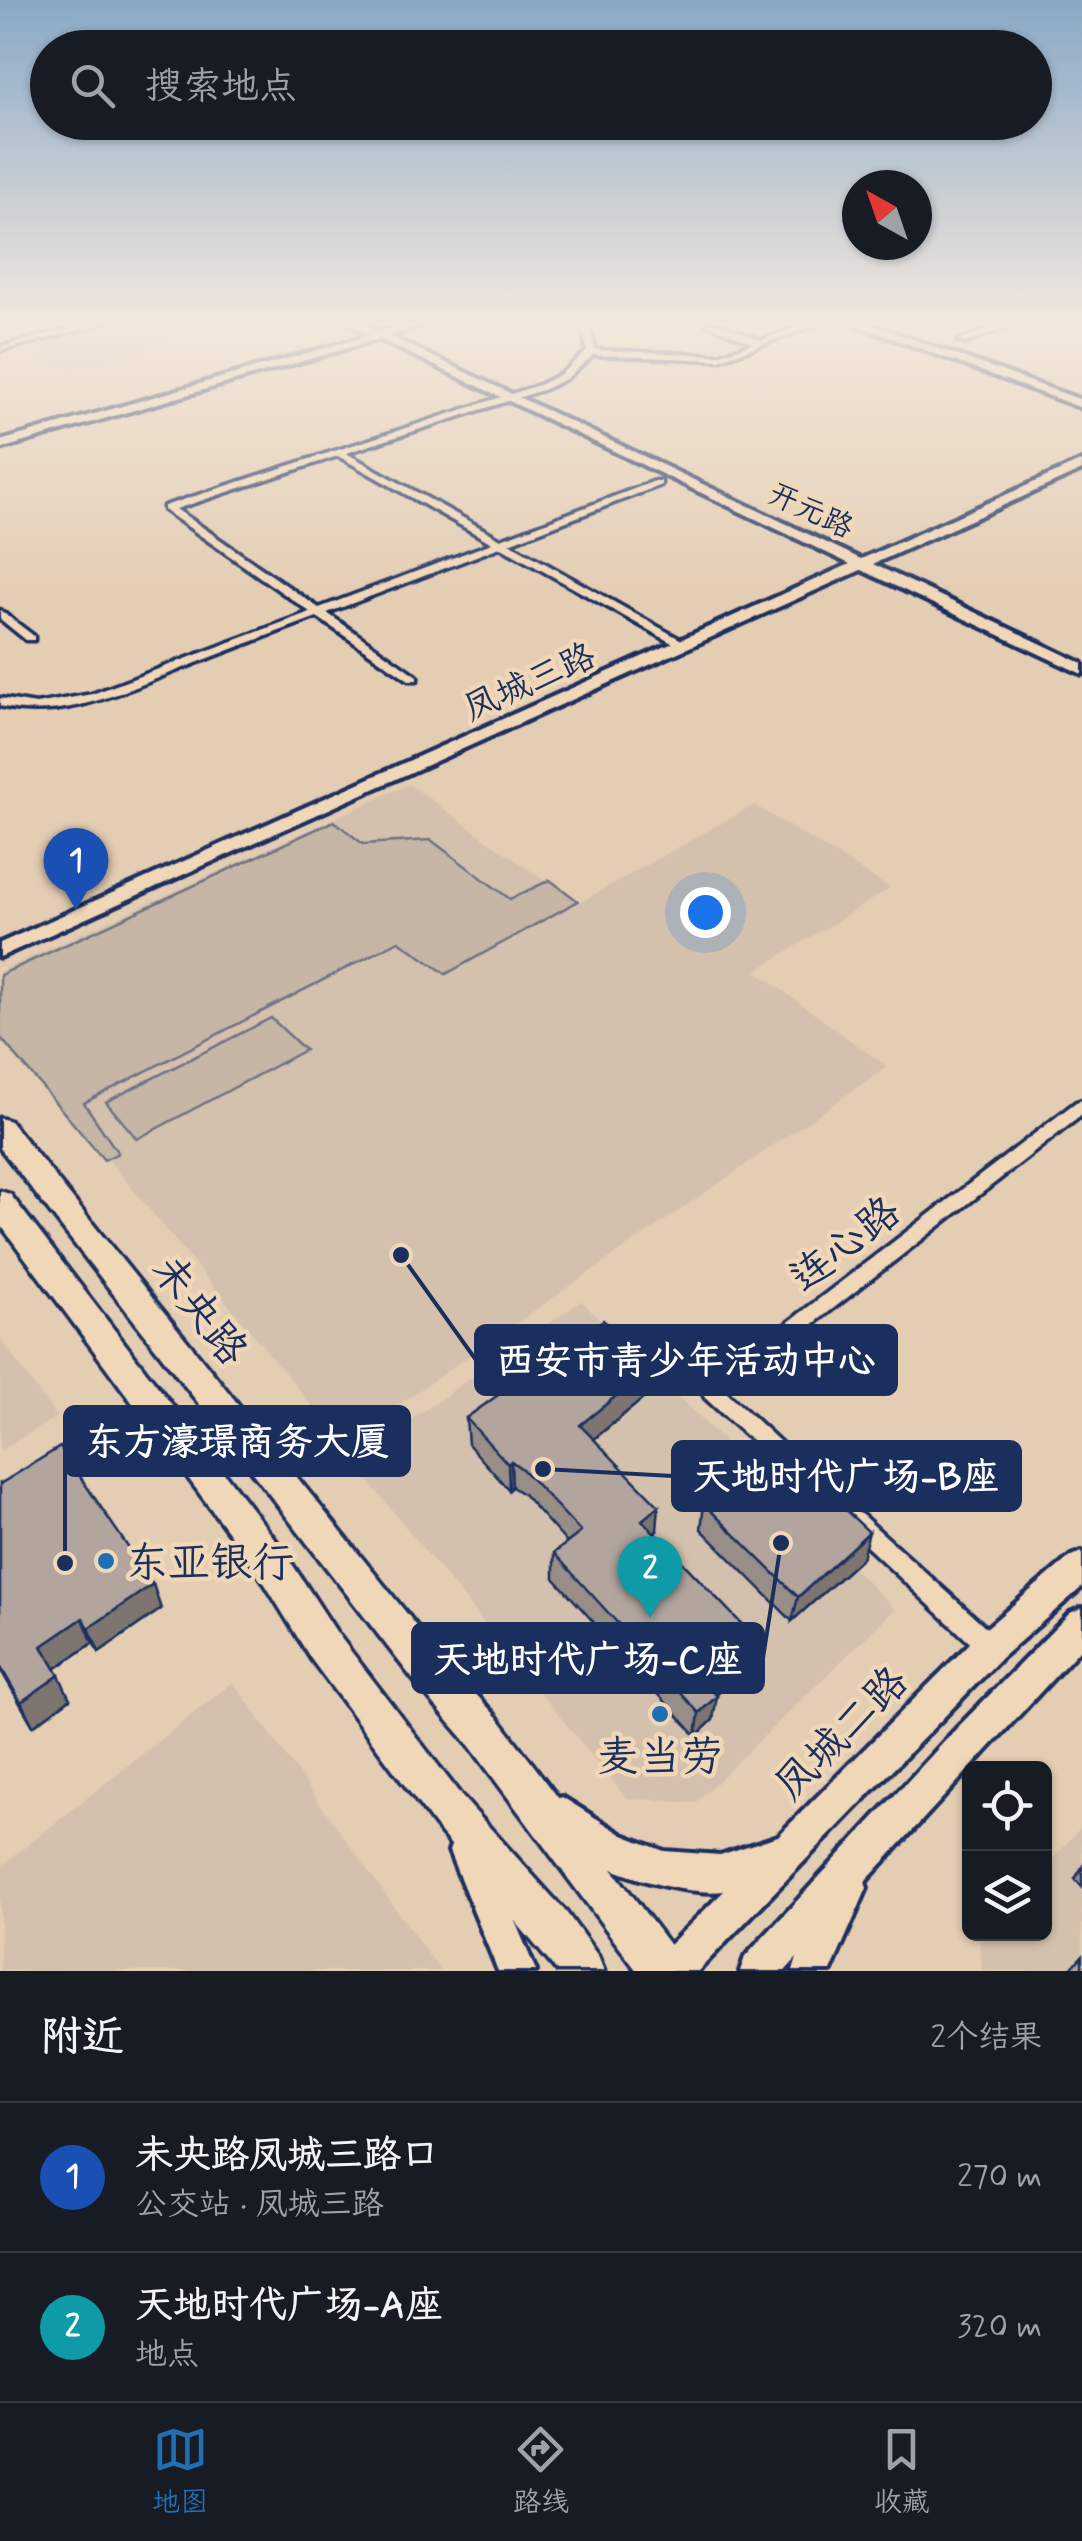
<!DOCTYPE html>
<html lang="zh">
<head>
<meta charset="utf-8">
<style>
	body { margin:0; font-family:Mynerve,"LXGW WenKai TC",sans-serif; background:#242831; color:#f1f3f6 }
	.controls { position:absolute; right:30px; bottom:30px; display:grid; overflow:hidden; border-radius:15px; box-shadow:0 2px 8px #0004 }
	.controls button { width:90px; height:90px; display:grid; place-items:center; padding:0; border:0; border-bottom:2px solid #363941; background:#171b24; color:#f1f3f6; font:50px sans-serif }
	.compass { position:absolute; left:842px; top:170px; width:90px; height:90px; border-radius:50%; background:#171b24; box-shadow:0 2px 8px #0004; rotate:320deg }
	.you { position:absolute; left:705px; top:912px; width:35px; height:35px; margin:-25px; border:8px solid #fff; border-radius:50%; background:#1a73e8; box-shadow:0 0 0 15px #1a73e833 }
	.badge { display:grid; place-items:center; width:65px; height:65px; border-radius:50%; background:#1f6fb2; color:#fff; font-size:32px; font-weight:700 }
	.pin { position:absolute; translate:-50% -82px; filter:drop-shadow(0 2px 5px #0008) }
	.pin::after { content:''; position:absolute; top:52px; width:35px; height:30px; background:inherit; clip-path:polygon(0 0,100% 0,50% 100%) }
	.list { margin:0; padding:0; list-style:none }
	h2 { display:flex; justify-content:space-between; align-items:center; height:130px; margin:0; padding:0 40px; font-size:42px }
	h2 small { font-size:32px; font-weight:400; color:#9ea1a6 }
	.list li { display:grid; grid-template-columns:65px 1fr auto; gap:30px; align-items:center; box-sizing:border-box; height:150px; padding:0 40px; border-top:2px solid #363941 }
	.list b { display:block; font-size:38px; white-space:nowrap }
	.list p { margin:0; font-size:32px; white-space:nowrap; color:#9ea1a6 }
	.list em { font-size:32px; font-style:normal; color:#9ea1a6 }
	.icon { flex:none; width:55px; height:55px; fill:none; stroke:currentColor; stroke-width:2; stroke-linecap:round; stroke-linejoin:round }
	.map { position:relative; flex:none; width:1082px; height:1971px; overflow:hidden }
	.search { position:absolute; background:#171b24; box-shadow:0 2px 8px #0004; left:30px; right:30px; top:30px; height:110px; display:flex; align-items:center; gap:25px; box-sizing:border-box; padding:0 35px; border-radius:55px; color:#9ea1a6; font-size:38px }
	.sheet { height:430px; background:#171b24 }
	nav { display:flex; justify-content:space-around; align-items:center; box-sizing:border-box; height:140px; border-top:2px solid #363941; background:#171b24; font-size:28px; color:#9ea1a6 }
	nav a { display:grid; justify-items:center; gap:5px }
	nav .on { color:#1f6fb2 }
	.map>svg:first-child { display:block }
	.built { fill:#d4c1ad }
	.green { fill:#c6b6a6; stroke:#707282; stroke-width:2.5 }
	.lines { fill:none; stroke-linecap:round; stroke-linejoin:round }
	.minor-casing { stroke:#1b2f5e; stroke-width:7 }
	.tertiary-casing { stroke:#1b2f5e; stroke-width:8 }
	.secondary-casing { stroke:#1b2f5e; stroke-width:8 }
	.primary-casing { stroke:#1b2f5e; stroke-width:7 }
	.minor { fill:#f0d7b8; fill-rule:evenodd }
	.tertiary { fill:#f0d7b8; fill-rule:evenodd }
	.secondary { fill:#f0d7b8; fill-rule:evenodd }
	.primary { fill:#f0d7b8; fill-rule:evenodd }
	.wall { fill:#988e88; stroke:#1b2f5e; stroke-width:2.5 }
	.shaded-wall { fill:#7c746f; stroke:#1b2f5e; stroke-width:2.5 }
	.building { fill:#b1a59e; stroke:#1b2f5e; stroke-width:2.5 }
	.poi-dot { fill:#1f6fb2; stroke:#f0d7b8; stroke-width:4 }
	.labels { text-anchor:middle; stroke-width:9; stroke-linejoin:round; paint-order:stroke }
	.far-street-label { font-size:30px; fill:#1b2f5e; stroke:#f0d7b8 }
	.street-label { font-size:35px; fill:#1b2f5e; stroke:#f0d7b8 }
	.near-street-label { font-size:42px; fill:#1b2f5e; stroke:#f0d7b8 }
	.near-poi-label { font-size:42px; fill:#1b2f5e; stroke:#f0d7b8; text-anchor:start }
	.leader { fill:none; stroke:#1b2f5e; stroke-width:4 }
	.callout-dot { fill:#1b2f5e; stroke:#f0d7b8; stroke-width:4 }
	.callout { fill:#1b2f5e; stroke:#1b2f5e; stroke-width:4 }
	.callout-label { font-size:38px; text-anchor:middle; font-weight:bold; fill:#fff }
</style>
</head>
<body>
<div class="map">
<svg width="1082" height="1971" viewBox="0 0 1082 1971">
	<rect width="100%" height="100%" fill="#e3cdb3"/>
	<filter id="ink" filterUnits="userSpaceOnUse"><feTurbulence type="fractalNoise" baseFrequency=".01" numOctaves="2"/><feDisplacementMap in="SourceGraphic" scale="20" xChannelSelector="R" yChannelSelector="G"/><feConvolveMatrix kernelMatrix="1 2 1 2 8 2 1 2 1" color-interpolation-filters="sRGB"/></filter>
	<g filter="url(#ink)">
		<path class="built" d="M107 323H139L178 344 74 367 53 365 21 345Z
			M409 784 577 904 754 805 890 888 756 971 887 1067 343 1443 0 1029V971Z
			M581 1301 895 1609 695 1803 626 1798 352 1461Z
			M0 1338 56 1417 0 1451Z
			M233 1682 440 1971H0V1867Z
			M1082 1826V1971H982L979 1940 985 1934H1044L1045 1868Z"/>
		<path class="green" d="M334 821 363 844 431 840 510 899 550 880 578 901 446 974 399 941 84 1103 118 1153 104 1160 0 1037V975Z
			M271 1018 305 1050 137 1139 106 1102Z"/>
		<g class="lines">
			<g class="minor-casing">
				<path id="minor" d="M91 323H105L0 351V347Z
					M582 323H590L595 350 718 355 753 343 705 323H717L761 340 809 323H821L719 360 593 355 567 378 545 389 346 453 501 539 655 481H661V485L509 543 687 643V647H679L500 547 327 613 417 676V680H409L317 617C274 633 230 650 186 667 128 689 64 723 0 706V698L36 704 92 694 310 612 164 510V506L539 385 561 374 587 351ZM338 456 492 543 319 608 176 509Z
					M1005 323H1017L965 343 958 341Z
					M0 610 34 636V640H26L0 619Z
					M1082 1100V1115L726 1392 792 1453 795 1459 792 1465 785 1468 778 1465 705 1398 702 1392 705 1386 1076 1102Z
					M854 1511 861 1514 998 1638 1001 1646 998 1654 990 1657 982 1654 847 1528 844 1521 847 1514Z"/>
			</g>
			<g class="tertiary-casing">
				<path id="tertiary" d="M348 323H362L380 332 411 323H428L389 336 861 559 1082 461V470L873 564 1082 663V674L861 570 0 957V943L850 564 379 339 0 449V441L370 335Z
					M851 323H867L1082 400V408Z"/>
			</g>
			<g class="secondary-casing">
				<path id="secondary" d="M1082 1552V1587L1002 1657 698 1971H652L657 1957 724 1891C675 1897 564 1863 544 1815L549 1802 562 1797 623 1835 664 1851 720 1855 778 1836 978 1635 1071 1556Z
					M1082 1608V1647L865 1882 867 1888 831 1971H793L797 1958 785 1971H740L745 1957 957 1728 1070 1613Z
					M467 1833 480 1838 536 1971H498L449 1851 454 1838Z"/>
			</g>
			<g class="primary-casing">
				<path id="primary" d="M0 1118 10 1121 445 1661 497 1717 678 1956 684 1971H637L469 1745 419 1687 0 1148Z
					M0 1191 10 1194 281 1547 337 1633 463 1798 566 1912 598 1956 604 1971H557L435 1826 311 1659 257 1571 0 1224Z"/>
			</g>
			<use href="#minor" class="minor"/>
			<use href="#tertiary" class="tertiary"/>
			<use href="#secondary" class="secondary"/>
			<use href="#primary" class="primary"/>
		</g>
		<path class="wall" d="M652 1367 650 1393 594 1439 657 1531 654 1533 752 1635 747 1659 740 1666 738 1675 716 1695 713 1720 696 1736 554 1578V1553L567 1543 523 1494 512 1487 509 1490 468 1444 466 1418Z
			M0 1484 161 1609 99 1652 93 1643 55 1669 70 1699 33 1726 0 1669Z
			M704 1504 862 1558 792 1621 701 1529Z
			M1082 1867V1887L1075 1879Z"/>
		<path class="shaded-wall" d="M652 1367 650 1393 579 1451 580 1425Z
			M511 1461 512 1487 509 1490 508 1464Z
			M659 1506 657 1531 640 1545 642 1520Z
			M869 1532 862 1558 792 1621 798 1597Z
			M153 1584 161 1609 99 1652 89 1628Z
			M83 1618 93 1643 53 1670 42 1646Z
			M752 1635 747 1659 740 1666 738 1675 702 1708 706 1684 739 1647Z
			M59 1675 70 1699 33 1726 21 1702Z
			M717 1696 713 1720 696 1736 699 1713Z"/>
		<path class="building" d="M603 1320 652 1367 580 1425 659 1506 642 1520 752 1635 739 1647 743 1651 706 1684 717 1696 699 1713 554 1553 581 1532 522 1469 511 1461 508 1464 466 1418Z
			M776 1445 869 1532 798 1597 704 1504Z
			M60 1447 153 1584 89 1628 83 1618 42 1646 59 1675 21 1702 0 1666V1484Z
			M1082 1956V1971H1069Z"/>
	</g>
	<linearGradient id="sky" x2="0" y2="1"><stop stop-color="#89a8c6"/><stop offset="0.54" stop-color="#f2e8dd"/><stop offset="1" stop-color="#f2e8dd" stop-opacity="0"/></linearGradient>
	<rect width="1082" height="599" fill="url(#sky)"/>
	<g class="poi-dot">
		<circle cx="106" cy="1561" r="10"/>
		<circle cx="660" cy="1714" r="10"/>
	</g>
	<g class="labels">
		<g class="far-street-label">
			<text transform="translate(811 510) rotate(25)" y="10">开元路</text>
		</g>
		<g class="street-label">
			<text transform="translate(529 681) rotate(-24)" y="12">凤城三路</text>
		</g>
		<g class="near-street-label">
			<text transform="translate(844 1243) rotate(-38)" y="15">连心路</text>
			<text transform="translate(201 1309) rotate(52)" y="15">未央路</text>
			<text transform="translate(840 1732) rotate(-45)" y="15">凤城二路</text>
		</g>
		<g class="near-poi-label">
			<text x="126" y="1576">东亚银行</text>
			<text x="660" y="1770" text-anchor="middle">麦当劳</text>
		</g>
	</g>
	<path class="leader" d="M401 1255L476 1360M65 1563L65 1441M543 1469L673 1476M781 1543L763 1658"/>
	<g class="callout-dot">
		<circle cx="401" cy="1255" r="10"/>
		<circle cx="65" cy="1563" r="10"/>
		<circle cx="543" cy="1469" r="10"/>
		<circle cx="781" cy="1543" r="10"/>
	</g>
	<g class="callout">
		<rect x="476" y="1326" width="420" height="68" rx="10"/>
		<rect x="65" y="1407" width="344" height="68" rx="10"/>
		<rect x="673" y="1442" width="347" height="68" rx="10"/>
		<rect x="413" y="1624" width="350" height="68" rx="10"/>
	</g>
	<g class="callout-label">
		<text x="686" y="1373">西安市青少年活动中心</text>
		<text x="237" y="1454">东方濠璟商务大厦</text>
		<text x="846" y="1489">天地时代广场-B座</text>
		<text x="588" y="1672">天地时代广场-C座</text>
	</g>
</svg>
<div class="controls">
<button><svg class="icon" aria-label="locate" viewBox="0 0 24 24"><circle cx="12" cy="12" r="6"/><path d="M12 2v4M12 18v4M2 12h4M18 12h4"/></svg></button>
<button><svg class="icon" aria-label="layers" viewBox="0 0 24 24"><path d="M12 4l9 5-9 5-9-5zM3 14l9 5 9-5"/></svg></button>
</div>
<svg class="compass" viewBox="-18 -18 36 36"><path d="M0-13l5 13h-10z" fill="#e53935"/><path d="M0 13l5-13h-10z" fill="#9ea1a6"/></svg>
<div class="you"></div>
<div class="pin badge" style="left:76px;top:910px;background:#1a4fb4">1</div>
<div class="pin badge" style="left:650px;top:1618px;background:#0f9aa8">2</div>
<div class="search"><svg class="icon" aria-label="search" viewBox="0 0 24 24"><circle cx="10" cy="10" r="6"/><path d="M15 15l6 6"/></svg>搜索地点</div>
</div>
<section class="sheet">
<h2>附近<small>2个结果</small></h2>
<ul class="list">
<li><span class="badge" style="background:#1a4fb4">1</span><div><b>未央路凤城三路口</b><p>公交站 · 凤城三路</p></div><em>270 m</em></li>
<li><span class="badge" style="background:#0f9aa8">2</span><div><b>天地时代广场-A座</b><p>地点</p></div><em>320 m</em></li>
</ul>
</section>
<nav>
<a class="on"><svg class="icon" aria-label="map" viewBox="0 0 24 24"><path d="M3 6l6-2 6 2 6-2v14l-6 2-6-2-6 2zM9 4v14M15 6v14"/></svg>地图</a>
<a><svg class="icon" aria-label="directions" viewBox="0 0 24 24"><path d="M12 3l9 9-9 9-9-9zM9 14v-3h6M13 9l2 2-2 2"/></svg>路线</a>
<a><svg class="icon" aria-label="saved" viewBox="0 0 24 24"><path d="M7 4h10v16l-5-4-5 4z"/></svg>收藏</a>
</nav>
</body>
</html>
